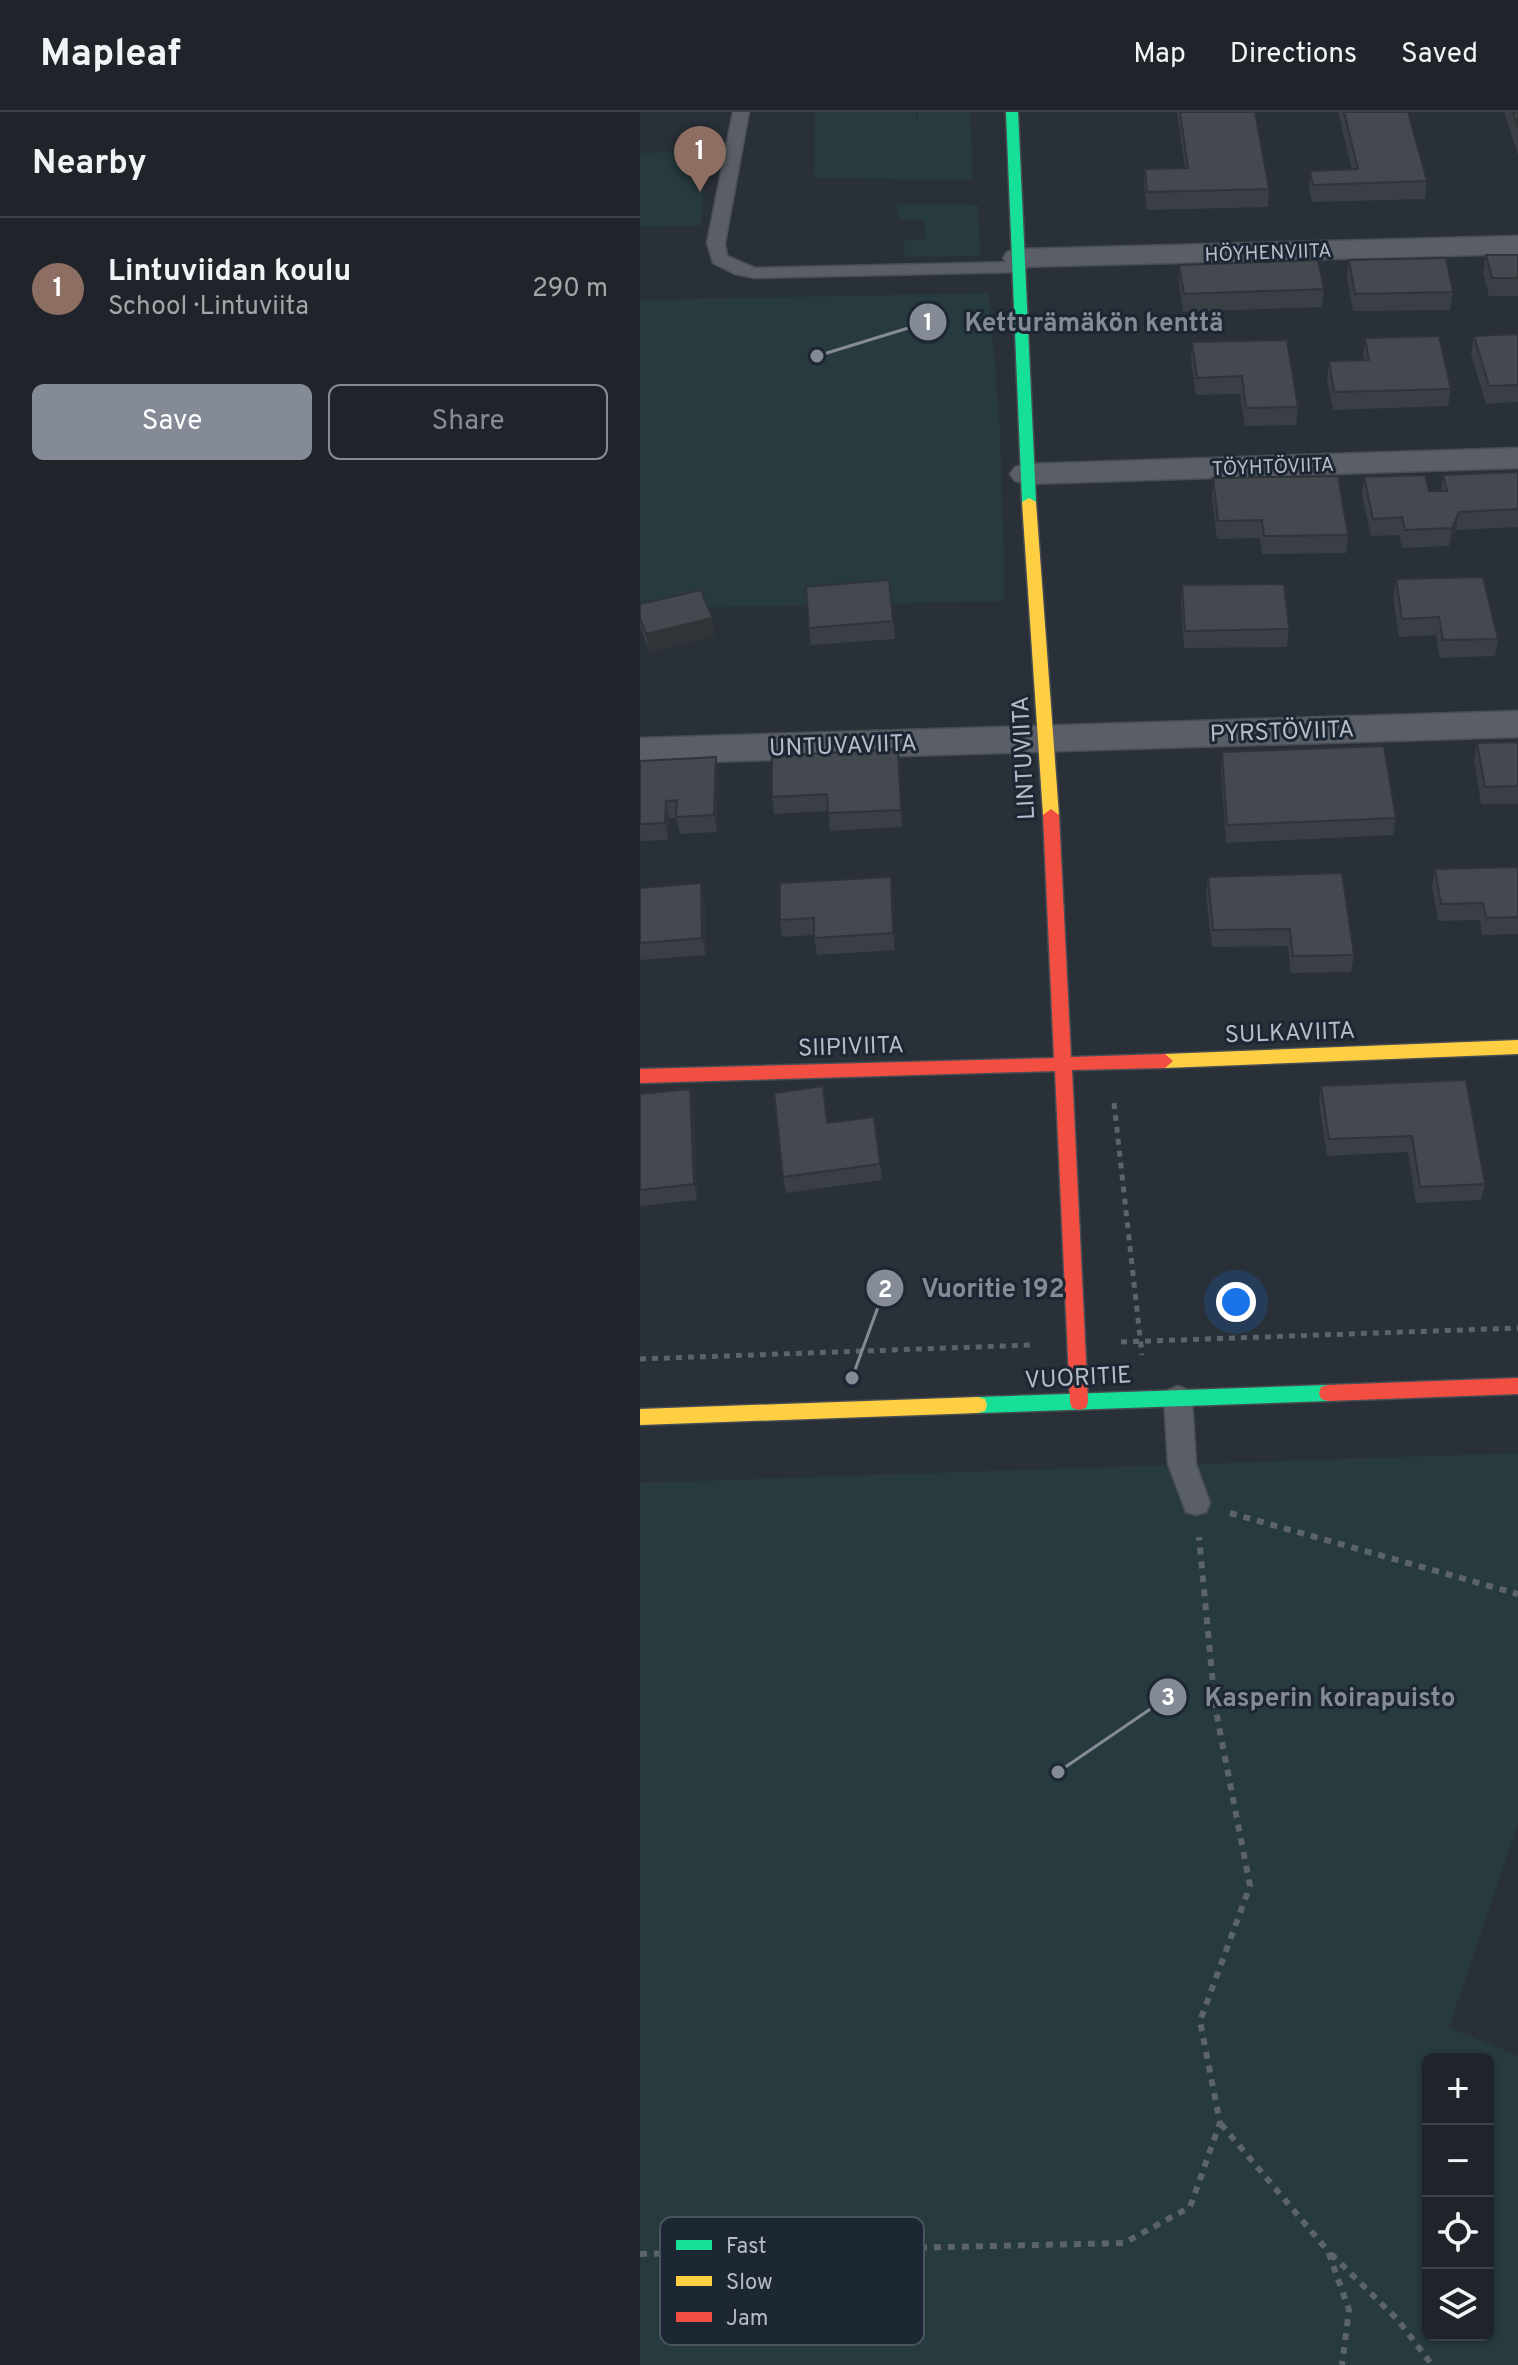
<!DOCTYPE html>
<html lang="en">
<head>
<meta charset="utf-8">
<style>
	body { margin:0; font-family:Overpass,sans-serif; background:#2d3036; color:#f1f3f6 }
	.controls { position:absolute; right:24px; bottom:24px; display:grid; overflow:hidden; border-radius:12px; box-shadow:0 2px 6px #0004 }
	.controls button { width:72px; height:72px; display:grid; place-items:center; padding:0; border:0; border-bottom:2px solid #3d4147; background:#20242a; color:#f1f3f6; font:40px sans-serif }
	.you { position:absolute; left:596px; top:1190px; width:28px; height:28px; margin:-20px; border:6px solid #fff; border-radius:50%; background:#1a73e8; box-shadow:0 0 0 12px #1a73e833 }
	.badge { display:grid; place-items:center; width:52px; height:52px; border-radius:50%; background:#848b96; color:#fff; font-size:26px; font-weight:700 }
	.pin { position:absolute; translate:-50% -66px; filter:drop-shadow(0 2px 4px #0008) }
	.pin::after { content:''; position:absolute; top:42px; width:28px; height:24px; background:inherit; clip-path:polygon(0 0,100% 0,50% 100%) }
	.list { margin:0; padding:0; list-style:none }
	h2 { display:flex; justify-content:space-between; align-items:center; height:104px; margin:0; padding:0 32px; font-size:34px }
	h2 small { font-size:26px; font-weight:400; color:#a2a4a8 }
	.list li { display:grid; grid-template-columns:52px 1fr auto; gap:24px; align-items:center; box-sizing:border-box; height:144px; padding:0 32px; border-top:2px solid #3d4147 }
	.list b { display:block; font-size:30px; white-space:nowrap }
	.list p { margin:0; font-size:26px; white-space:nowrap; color:#a2a4a8 }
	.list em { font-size:26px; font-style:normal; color:#a2a4a8 }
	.actions { display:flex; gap:16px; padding:24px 32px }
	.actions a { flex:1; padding:18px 0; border:2px solid #848b96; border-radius:12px; text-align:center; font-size:28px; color:#848b96 }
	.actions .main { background:#848b96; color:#fff }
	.icon { flex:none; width:44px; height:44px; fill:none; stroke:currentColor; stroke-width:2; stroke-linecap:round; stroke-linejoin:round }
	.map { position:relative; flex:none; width:878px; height:2253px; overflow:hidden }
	header { display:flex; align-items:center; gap:48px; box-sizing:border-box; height:112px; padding:0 40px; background:#20242a; border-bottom:2px solid #3d4147 }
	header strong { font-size:38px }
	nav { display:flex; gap:44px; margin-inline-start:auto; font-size:28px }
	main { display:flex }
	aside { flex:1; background:#20242a }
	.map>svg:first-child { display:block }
	.green { fill:#273a3e; fill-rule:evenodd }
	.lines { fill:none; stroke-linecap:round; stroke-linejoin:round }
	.lane-casing { stroke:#484c53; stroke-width:3 }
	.street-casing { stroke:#484c53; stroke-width:3 }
	.fast-casing { stroke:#484c53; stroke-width:3 }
	.slow-casing { stroke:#484c53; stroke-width:3 }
	.jam-casing { stroke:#484c53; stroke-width:3 }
	.path-far1 { stroke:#5d636a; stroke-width:5; stroke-dasharray:6 6; stroke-linecap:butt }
	.path { stroke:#5d636a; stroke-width:6; stroke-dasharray:7 7; stroke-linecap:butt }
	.lane { fill:#5a5e66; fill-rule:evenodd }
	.street { fill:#5a5e66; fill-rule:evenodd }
	.fast { fill:#16e098; fill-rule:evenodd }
	.slow { fill:#ffcf43; fill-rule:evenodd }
	.jam { fill:#f24e42; fill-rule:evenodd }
	.wall { fill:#3a3f45 }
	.shaded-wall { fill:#303338 }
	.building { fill:#444950; stroke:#303338; stroke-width:2 }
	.labels { text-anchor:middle; stroke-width:6; stroke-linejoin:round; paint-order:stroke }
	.far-street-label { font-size:20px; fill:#b4bcc9; stroke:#1d2633 }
	.street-label { font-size:24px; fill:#b4bcc9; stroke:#1d2633 }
	.key { fill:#1d2633; stroke:#4a5360; stroke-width:2 }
	.key-label { font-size:22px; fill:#b4bcc9 }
	.leader { fill:none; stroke:#848b96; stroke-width:3 }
	.callout-dot { fill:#848b96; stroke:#1d2633; stroke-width:3 }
	.mark-label { font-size:24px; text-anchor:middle; font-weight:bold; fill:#fff }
	.callout-label { font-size:26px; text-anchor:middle; font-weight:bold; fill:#848b96; stroke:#1d2633; stroke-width:6; stroke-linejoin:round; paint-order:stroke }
</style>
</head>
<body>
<header>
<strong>Mapleaf</strong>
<nav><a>Map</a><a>Directions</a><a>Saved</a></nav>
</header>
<main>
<aside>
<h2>Nearby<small></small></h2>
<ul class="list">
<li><span class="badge" style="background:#8d6e63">1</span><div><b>Lintuviidan koulu</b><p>School · Lintuviita</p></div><em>290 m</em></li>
</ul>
<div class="actions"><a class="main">Save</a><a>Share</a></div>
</aside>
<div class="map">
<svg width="878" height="2253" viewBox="0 0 878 2253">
	<rect width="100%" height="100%" fill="#2a3038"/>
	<path class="green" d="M175 0H276L277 10 278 0H330L333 68 174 66Z
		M66 39 61 114 0 115V41Z
		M257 92 338 93 340 144 265 145 263 129 286 127 284 108 258 107Z
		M349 181 360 315 365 489 0 497V188Z
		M878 1341V1712L809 1915 878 1944V2253H0V1371ZM788 1947H848V2223H788Z"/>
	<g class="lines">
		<g class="lane-casing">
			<path id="lane" d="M93 0H109L85 131 87 144 115 156 379 150 388 155 379 160 115 166 95 162 73 151 67 131Z
				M538 1274 548 1278 552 1286 556 1352 570 1391 566 1400 556 1403 546 1400 528 1352 524 1286 528 1278Z"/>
		</g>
		<g class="street-casing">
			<path id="street" d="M878 124V142L378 155 367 152 363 146 367 140 378 137Z
				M878 336V356L387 372 375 369 370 362 375 355 387 352Z
				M878 599V625L0 652V626Z"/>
		</g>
		<g class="fast-casing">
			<path id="fast" d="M366 0H378L396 390 389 394 382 390Z
				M688 1273 695 1275 697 1281 695 1287 688 1289 338 1301 331 1299 329 1293 331 1287 338 1285Z"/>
		</g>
		<g class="slow-casing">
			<path id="slow" d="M389 386 396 390 419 703 411 709 403 703 382 390Z
				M878 928V942L525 956 517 949 525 942Z
				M338 1285 345 1287 347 1293 345 1299 338 1301 0 1313V1297Z"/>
		</g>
		<g class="jam-casing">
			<path id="jam" d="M411 697 419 703 431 945 525 942 533 949 525 956 432 958 448 1290 446 1296 439 1298 432 1296 430 1290 415 959 0 971V957L414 946 403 703Z
				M878 1266V1282L688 1289 681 1287 679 1281 681 1275 688 1273Z"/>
		</g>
		<path class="path-far1" d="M474 991 502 1243
			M481 1230 878 1216
			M0 1247 391 1233"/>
		<path class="path" d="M590 1401 878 1482
			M581 2012 688 2139 709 2198 702 2253
			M0 2142 484 2131 550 2095 580 2011 560 1909 610 1774 575 1594 559 1425
			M691 2142 758 2208 792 2253"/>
		<use href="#lane" class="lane"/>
		<use href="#street" class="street"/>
		<use href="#fast" class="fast"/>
		<use href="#slow" class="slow"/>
		<use href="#jam" class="jam"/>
	</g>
	<path class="wall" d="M537 0H615L629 77 628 95 507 98 504 75 505 57 545 56Z
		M698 0H768L787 69 785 87 672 90 669 77 670 59 712 57Z
		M864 0H878V43Z
		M846 143H878V184H849L843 161Z
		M709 148 813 180 810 198 713 199 707 165Z
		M539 153 684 177 682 195 543 200 539 171Z
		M878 222V290L846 292 831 242 834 224Z
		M725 226 811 277 808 294 693 298 687 267 689 249 724 248 723 243Z
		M552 230 658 295 656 313 605 314 600 282 556 283 551 248Z
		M878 361V415L816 418 809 434 762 436 759 423 731 424 722 383 724 365 789 379H801L803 363Z
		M573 366 708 423 706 441 622 442 620 426 577 427 572 384Z
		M756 467 858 527 855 544 800 546 796 523 759 525 753 485Z
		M249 468 255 527 171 533 169 516Z
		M542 473 649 517 647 535 544 536 541 491Z
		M0 492 75 524 10 540 0 515Z
		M878 630V692H841L834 648 837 631Z
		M258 637 262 715 190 719 188 699 134 702 132 685Z
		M582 640 756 706 753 723 586 731 581 657Z
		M76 645 79 662 77 720 40 722 36 706H29L28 728 1 729 0 724V649Z
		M878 755V822L842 823 840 808 798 809 792 775 795 757Z
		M568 765 714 843 711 860 651 861 648 834 572 835 566 782Z
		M61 771 65 788 66 843 0 848V776Z
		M253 782 255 838 177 843 174 823 142 825 140 808Z
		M826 968 845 1072 841 1088 776 1091 768 1040 687 1044 679 990 681 974Z
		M0 982 54 993 57 1088 0 1094Z
		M188 1011 240 1052 242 1068 146 1081 143 1065Z"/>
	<path class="shaded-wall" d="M819 400 816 418 809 434 812 416Z
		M72 506 75 524 10 540 6 522Z
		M76 645 79 662 77 720 74 703Z
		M26 689 29 706 28 728 25 711Z
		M251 765 253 782 255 838 253 821Z
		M61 771 65 788 66 843 62 826Z
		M50 977 54 993 57 1088 54 1072Z"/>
	<path class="building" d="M540 0H615L629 77 507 80 505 57 548 56Z
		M704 0H768L787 69 673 73 670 59 718 57Z
		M873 0H878V16Z
		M846 143H878V166H852Z
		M806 146 813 180 715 182 709 148Z
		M678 148 684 177 544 182 539 153Z
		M878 222V273L849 274 834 224Z
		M799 224 811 277 694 280 689 249 729 248 725 226Z
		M647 228 658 295 606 296 602 264 557 266 552 230Z
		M878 360V397L819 400 812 416 765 418 762 405 733 407 724 365 785 363 789 379H807L803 363Z
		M698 364 708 423 624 424 622 408 578 409 573 366Z
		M843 465 858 527 803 528 799 505 762 507 756 467Z
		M249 468 253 509 169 516 166 475Z
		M644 472 649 517 545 519 542 473Z
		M61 478 72 506 6 522 0 506V492Z
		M878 630V674L845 675 837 631Z
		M744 634 756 706 587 713 582 640Z
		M258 637 261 698 188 701 187 682 132 685V644Z
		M76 645 74 703 36 705 37 688 26 689 25 711 0 712V649Z
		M878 755V805L846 806 843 791 801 792 795 757Z
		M702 761 714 843 653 844 650 817 573 818 568 765Z
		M251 765 253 821 174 826V806L140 808V771Z
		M61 771 62 826 0 831V776Z
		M826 968 845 1072 780 1075 772 1024 689 1027 681 974Z
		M183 974 187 1011 234 1005 240 1052 143 1065 134 981Z
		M50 977 54 1072 0 1078V982Z"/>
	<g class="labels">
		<g class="far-street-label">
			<text transform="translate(628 140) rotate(-2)" y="7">HÖYHENVIITA</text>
			<text transform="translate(633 354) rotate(-2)" y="7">TÖYHTÖVIITA</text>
		</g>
		<g class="street-label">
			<text transform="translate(642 619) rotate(-2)" y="8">PYRSTÖVIITA</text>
			<text transform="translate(203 633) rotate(-2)" y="8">UNTUVAVIITA</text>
			<text transform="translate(383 646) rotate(-93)" y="8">LINTUVIITA</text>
			<text transform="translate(650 920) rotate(-2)" y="8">SULKAVIITA</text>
			<text transform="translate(211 934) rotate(-2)" y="8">SIIPIVIITA</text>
			<text transform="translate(438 1265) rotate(-3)" y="8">VUORITIE</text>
		</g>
	</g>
	<rect x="20" y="2105" width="264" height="128" rx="12" class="key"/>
	<rect x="36" y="2128" width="36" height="10" fill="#16e098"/>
	<rect x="36" y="2164" width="36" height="10" fill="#ffcf43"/>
	<rect x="36" y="2200" width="36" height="10" fill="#f24e42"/>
	<g class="key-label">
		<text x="86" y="2141">Fast</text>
		<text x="86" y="2177">Slow</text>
		<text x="86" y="2213">Jam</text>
	</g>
	<path class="leader" d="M177 244L288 210M212 1266L245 1176M418 1660L528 1585"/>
	<g class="callout-dot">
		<circle cx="177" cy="244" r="8"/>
		<circle cx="212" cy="1266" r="8"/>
		<circle cx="418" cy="1660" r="8"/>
		<circle cx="288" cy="210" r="20"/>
		<circle cx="245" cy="1176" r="20"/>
		<circle cx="528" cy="1585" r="20"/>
	</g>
	<g class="mark-label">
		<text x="288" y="218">1</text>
		<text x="245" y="1185">2</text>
		<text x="528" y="1593">3</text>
	</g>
	<g class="callout-label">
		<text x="454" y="219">Ketturämäkön kenttä</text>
		<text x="353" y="1185">Vuoritie 192</text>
		<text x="690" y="1594">Kasperin koirapuisto</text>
	</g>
</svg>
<div class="controls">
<button>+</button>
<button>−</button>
<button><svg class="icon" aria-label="locate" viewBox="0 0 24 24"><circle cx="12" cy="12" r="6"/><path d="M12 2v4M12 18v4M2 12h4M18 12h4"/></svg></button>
<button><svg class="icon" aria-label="layers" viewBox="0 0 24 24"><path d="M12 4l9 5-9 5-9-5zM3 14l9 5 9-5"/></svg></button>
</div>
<div class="you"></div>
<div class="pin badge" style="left:60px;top:80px;background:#8d6e63">1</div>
</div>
</main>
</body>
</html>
